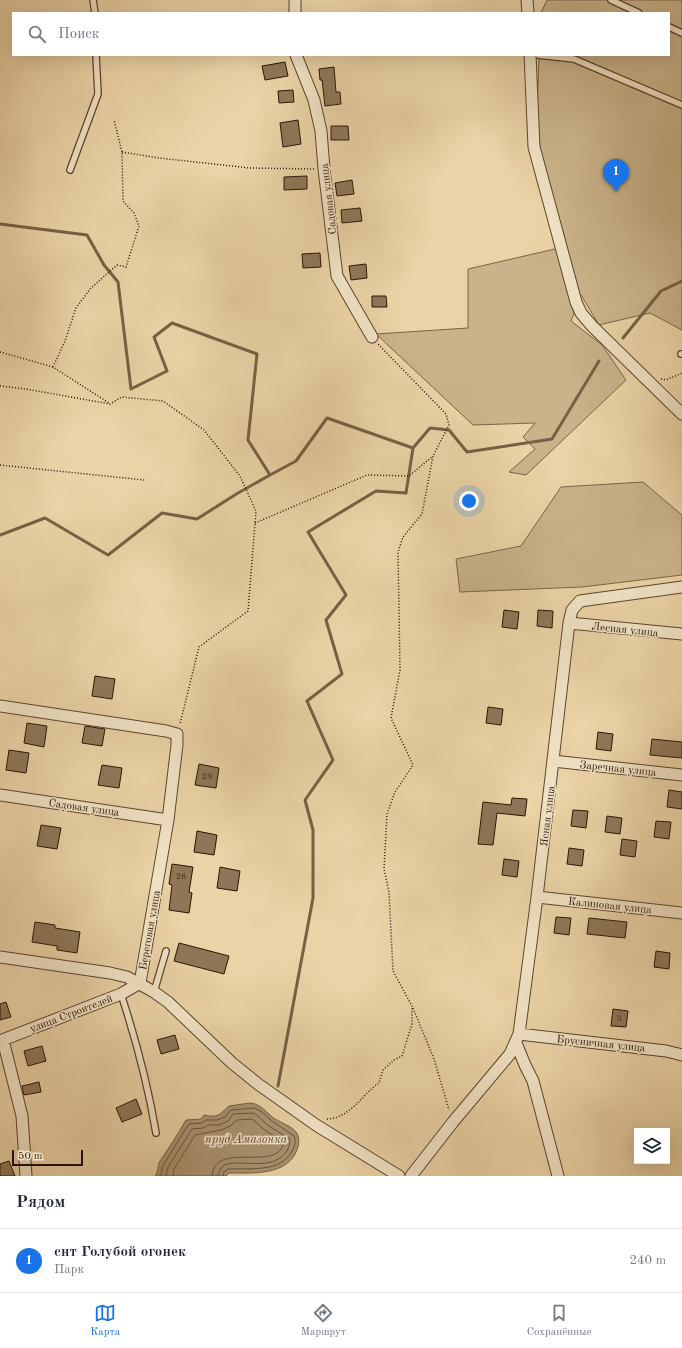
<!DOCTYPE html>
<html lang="ru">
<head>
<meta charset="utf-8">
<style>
	body { margin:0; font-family:"Old Standard TT",serif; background:#f6f6f7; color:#1f2937 }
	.controls { position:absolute; right:12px; bottom:12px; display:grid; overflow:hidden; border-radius:0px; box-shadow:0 4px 16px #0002 }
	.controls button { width:36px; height:36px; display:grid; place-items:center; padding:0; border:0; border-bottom:1px solid #e0e1e3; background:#fff; color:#1f2937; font:20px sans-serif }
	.scale { position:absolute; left:12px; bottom:10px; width:71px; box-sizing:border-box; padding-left:4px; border:2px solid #2b1404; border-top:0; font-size:11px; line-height:14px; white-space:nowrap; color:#2b1404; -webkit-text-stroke:3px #f1e2c5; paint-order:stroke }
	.you { position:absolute; left:469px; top:501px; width:14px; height:14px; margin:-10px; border:3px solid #fff; border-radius:50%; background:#1a73e8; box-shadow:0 0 0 6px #1a73e833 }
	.badge { display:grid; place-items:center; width:26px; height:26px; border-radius:50%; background:#1a73e8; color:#fff; font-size:13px; font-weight:700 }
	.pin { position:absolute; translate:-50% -33px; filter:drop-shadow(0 1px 2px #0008) }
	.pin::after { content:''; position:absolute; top:21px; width:14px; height:12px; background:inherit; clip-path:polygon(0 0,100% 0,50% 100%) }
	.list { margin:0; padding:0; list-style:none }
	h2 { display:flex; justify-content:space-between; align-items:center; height:52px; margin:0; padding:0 16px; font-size:17px }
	h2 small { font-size:13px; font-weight:400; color:#747a83 }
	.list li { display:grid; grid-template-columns:26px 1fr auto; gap:12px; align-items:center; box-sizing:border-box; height:64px; padding:0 16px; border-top:1px solid #e0e1e3 }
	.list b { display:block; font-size:15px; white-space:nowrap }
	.list p { margin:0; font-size:13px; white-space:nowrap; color:#747a83 }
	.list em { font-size:13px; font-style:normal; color:#747a83 }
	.icon { flex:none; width:22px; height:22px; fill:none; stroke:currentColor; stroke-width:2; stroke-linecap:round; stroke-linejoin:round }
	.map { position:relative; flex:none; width:682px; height:1176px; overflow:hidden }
	.search { position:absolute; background:#fff; box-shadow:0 4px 16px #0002; left:12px; right:12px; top:12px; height:44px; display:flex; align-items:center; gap:10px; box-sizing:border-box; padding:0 14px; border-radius:0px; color:#747a83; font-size:15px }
	.sheet { height:116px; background:#fff }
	nav { display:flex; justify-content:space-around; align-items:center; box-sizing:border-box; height:56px; border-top:1px solid #e0e1e3; background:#fff; font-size:11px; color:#747a83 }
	nav a { display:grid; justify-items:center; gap:2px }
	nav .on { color:#1a73e8 }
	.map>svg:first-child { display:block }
	.green { fill:#cab38a; stroke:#7a6447 }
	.water { fill:#a9926f; stroke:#776044 }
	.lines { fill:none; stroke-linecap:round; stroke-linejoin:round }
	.shore { stroke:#6a533a; stroke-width:1 }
	.stream { stroke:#776044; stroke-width:3 }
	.building { fill:#8e7758; stroke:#2b1404 }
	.lane-casing { stroke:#5b442c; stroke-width:8 }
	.street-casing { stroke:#5b442c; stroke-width:13 }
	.path { stroke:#2b1404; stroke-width:1.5; stroke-dasharray:1 2; stroke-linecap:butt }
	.lane { stroke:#f1e2c5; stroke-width:5.5 }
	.street { stroke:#f1e2c5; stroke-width:11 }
	.labels { text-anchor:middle; stroke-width:3; stroke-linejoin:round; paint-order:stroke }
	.number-label { font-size:9px; fill:#442d19 }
	.street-label { font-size:11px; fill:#2b1404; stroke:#f1e2c5 }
	.water-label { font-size:12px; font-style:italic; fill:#5d462f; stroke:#f1e2c5 }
</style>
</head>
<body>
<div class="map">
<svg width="682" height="1176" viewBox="0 0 682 1176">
	<rect width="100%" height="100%" fill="#ead3a6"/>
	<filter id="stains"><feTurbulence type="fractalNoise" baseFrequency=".005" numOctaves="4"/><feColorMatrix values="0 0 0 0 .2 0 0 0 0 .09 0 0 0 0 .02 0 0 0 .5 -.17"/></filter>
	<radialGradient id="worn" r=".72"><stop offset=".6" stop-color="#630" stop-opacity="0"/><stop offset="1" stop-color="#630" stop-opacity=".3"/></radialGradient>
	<path class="green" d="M547 0H682V330L650 313 599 325 581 295 571 321 602 345 626 380 526 475 509 472 535 449 523 437 535 423 473 425 376 334 468 328V269L555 249 565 238 536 145 539 55H669V13H541Z
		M643 482 682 515V575L582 587 460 592 456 559 521 546 561 487Z"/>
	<path class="water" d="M250 1103C262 1104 266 1113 275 1119 282 1123 291 1126 296 1132 300 1137 299 1144 297 1150 287 1176 252 1173 229 1173L226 1176H155C159 1171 157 1166 160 1161 169 1148 178 1134 186 1120L201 1119 204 1115C218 1118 219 1115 229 1106Z"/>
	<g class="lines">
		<path class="shore" d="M160 1176C163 1172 161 1168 164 1164 172 1151 180 1137 189 1124L202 1123 206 1120H217L225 1117 231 1110 255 1108 262 1112 272 1121 294 1136C296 1141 295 1146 292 1151 281 1173 249 1168 228 1169L224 1172 223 1176
			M166 1176 168 1167 192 1129 203 1128 208 1125H219L228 1121 233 1114 254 1113 269 1126 290 1139C290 1143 289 1147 287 1151 273 1171 246 1160 227 1164 221 1166 219 1171 218 1176
			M173 1176 174 1169 195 1135 221 1130 230 1126 237 1120 252 1119 266 1131 284 1142C279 1174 214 1139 212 1176"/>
		<path class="stream" d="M0 224 87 235 104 265 118 282 131 389 167 371 154 337 172 323 257 354 248 440 270 475 296 461 327 418 413 448 430 428 449 430 467 452 552 439 599 361
			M623 338 661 291 682 281
			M0 535 45 518 108 555 162 513 197 519 238 493 270 475
			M278 1086 313 898V830L305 800 333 760 307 701 342 674 326 620 346 595 308 532 376 491 406 493 413 448"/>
	</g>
	<path class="building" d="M285 62 288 76 265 80 262 66Z
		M334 67 336 92H340L341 104 325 106 322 80H320L319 69Z
		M293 90 294 102 279 103 278 91Z
		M298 120 301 144 283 147 280 123Z
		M331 126H348L349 140H331Z
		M307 176V189L284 190V177Z
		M352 180 354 194 337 196 335 183Z
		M360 208 362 221 342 223 341 210Z
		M320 253 321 267 303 268 302 254Z
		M366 264 367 278 351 280 349 266Z
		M372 296H386L387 307H372Z
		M504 610 519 612 517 629 502 627Z
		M538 610 553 611 552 628 537 626Z
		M95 676 115 679 112 699 92 696Z
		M488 707 503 709 501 725 486 723Z
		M27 723 47 726 44 747 24 743Z
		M85 726 105 729 102 746 82 743Z
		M598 732 613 734 611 751 596 749Z
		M652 739 682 742V758L650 755Z
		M9 750 29 753 26 773 6 770Z
		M199 764 219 768 216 788 195 785Z
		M102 765 122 768 119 788 98 785Z
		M669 790 682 792V809L667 807Z
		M512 798 527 799 525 816 497 813 493 845 478 844 483 802 511 805Z
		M573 810 588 811 586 828 571 826Z
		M607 816 622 818 620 834 605 832Z
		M656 821 671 822 669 839 654 837Z
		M41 825 61 828 57 849 37 846Z
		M197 831 217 835 214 855 194 852Z
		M622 839 637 841 635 857 620 855Z
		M569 848 584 850 582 866 567 864Z
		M504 859 519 861 517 877 502 875Z
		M172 864 193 867 189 892 192 893 189 913 169 910 172 885 169 884Z
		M220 867 240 871 237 891 217 888Z
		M556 917 571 918 569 935 554 933Z
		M589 918 627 922 625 938 587 934Z
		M35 922 55 925V928L80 932 77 953 57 950V946L32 942Z
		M179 943 229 956 224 974 174 961Z
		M656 951 670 953 669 969 654 967Z
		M6 1002 11 1017 0 1020V1004Z
		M613 1009 628 1011 626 1027 611 1026Z
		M175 1035 179 1049 161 1054 157 1040Z
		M42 1046 46 1061 28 1066 24 1051Z
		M39 1082 41 1092 24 1095 22 1086Z
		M136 1099 142 1114 122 1122 116 1108Z
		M9 1161 15 1176H0V1164Z"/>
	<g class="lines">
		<g class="lane-casing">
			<path id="lane" d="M93 0 95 13
				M611 0 639 13
				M669 27 682 33
				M538 55 574 59 682 105
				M70 170 98 94 96 55
				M681 354H682
				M154 992 166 951
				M121 994C136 1040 148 1085 156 1133"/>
		</g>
		<g class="street-casing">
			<path id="street" d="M527 0 528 13
				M295 13V0
				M296 55 314 100 321 131 324 169 337 276 372 337
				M530 55 534 147 576 302 581 313 592 326 682 414
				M569 623 682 634
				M0 706 166 731 177 734V745L168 820 140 983
				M553 761 682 775
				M0 795 168 820
				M537 897 682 913
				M0 957 110 973 127 977 154 992 168 1002 232 1063 258 1084 316 1125 399 1176
				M519 1034 666 1051 682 1055
				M3 1040 22 1116 26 1176
				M0 1041 121 994 140 983
				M516 1043 525 1065 533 1081 558 1176
				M411 1176 453 1122 510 1054 519 1034 537 897 569 623 572 610 580 601 682 587"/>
		</g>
		<path class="path" d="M122 152 159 158 250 168 314 169
			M0 352 53 367 109 403
			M53 367 65 341 76 308 90 289 117 265 126 267 139 226 134 213 123 201 122 152 114 120
			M661 379 666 380 682 373
			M0 386 26 389 110 404 122 397 163 401 204 430 240 476 256 511 248 611 199 647 180 724
			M0 465 144 480
			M255 523 367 475 409 476 433 456
			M413 1008 434 1059 449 1110
			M327 1119C351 1118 362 1094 379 1083L383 1070 394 1060 402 1056 412 1024V1006L393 971 389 892 384 869 387 814 395 792 413 765 391 718 400 670 398 552 403 537 422 514 433 456 449 425 446 414 378 344"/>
		<use href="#lane" class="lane"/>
		<use href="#street" class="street"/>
	</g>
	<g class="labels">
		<g class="number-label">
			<text x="207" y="779">28</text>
			<text x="181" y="879">26</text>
			<text x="619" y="1021">3</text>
		</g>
		<g class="street-label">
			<text transform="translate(328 199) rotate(-97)" y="4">Садовая улица</text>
			<text transform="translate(625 629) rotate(6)" y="4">Лесная улица</text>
			<text transform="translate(618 768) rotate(6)" y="4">Заречная улица</text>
			<text transform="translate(84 807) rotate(8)" y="4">Садовая улица</text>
			<text transform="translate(547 816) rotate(-83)" y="4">Ясная улица</text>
			<text transform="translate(610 905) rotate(6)" y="4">Калиновая улица</text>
			<text transform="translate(149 930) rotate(-80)" y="4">Береговая улица</text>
			<text transform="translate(71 1013) rotate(-21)" y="4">улица Строителей</text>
			<text transform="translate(601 1043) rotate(6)" y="4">Брусничная улица</text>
		</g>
		<g class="water-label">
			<text x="246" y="1143">пруд Амазонка</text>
		</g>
	</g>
	<rect width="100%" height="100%" filter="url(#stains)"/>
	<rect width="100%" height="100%" fill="url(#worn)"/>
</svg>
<div class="controls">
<button><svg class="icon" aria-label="layers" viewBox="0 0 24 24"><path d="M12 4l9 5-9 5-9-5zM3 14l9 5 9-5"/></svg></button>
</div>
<div class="scale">50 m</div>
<div class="you"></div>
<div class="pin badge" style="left:616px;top:192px">1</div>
<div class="search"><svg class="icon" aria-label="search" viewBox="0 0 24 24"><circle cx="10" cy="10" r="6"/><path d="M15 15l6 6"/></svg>Поиск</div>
</div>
<section class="sheet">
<h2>Рядом<small></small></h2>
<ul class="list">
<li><span class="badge">1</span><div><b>снт Голубой огонек</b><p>Парк</p></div><em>240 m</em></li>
</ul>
</section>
<nav>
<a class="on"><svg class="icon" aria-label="map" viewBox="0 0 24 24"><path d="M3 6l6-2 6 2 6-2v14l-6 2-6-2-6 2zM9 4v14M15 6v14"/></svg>Карта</a>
<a><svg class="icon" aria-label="directions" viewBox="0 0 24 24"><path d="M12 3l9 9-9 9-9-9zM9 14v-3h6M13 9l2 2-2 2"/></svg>Маршрут</a>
<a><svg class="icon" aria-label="saved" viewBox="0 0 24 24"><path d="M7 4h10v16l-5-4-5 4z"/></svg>Сохранённые</a>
</nav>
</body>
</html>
